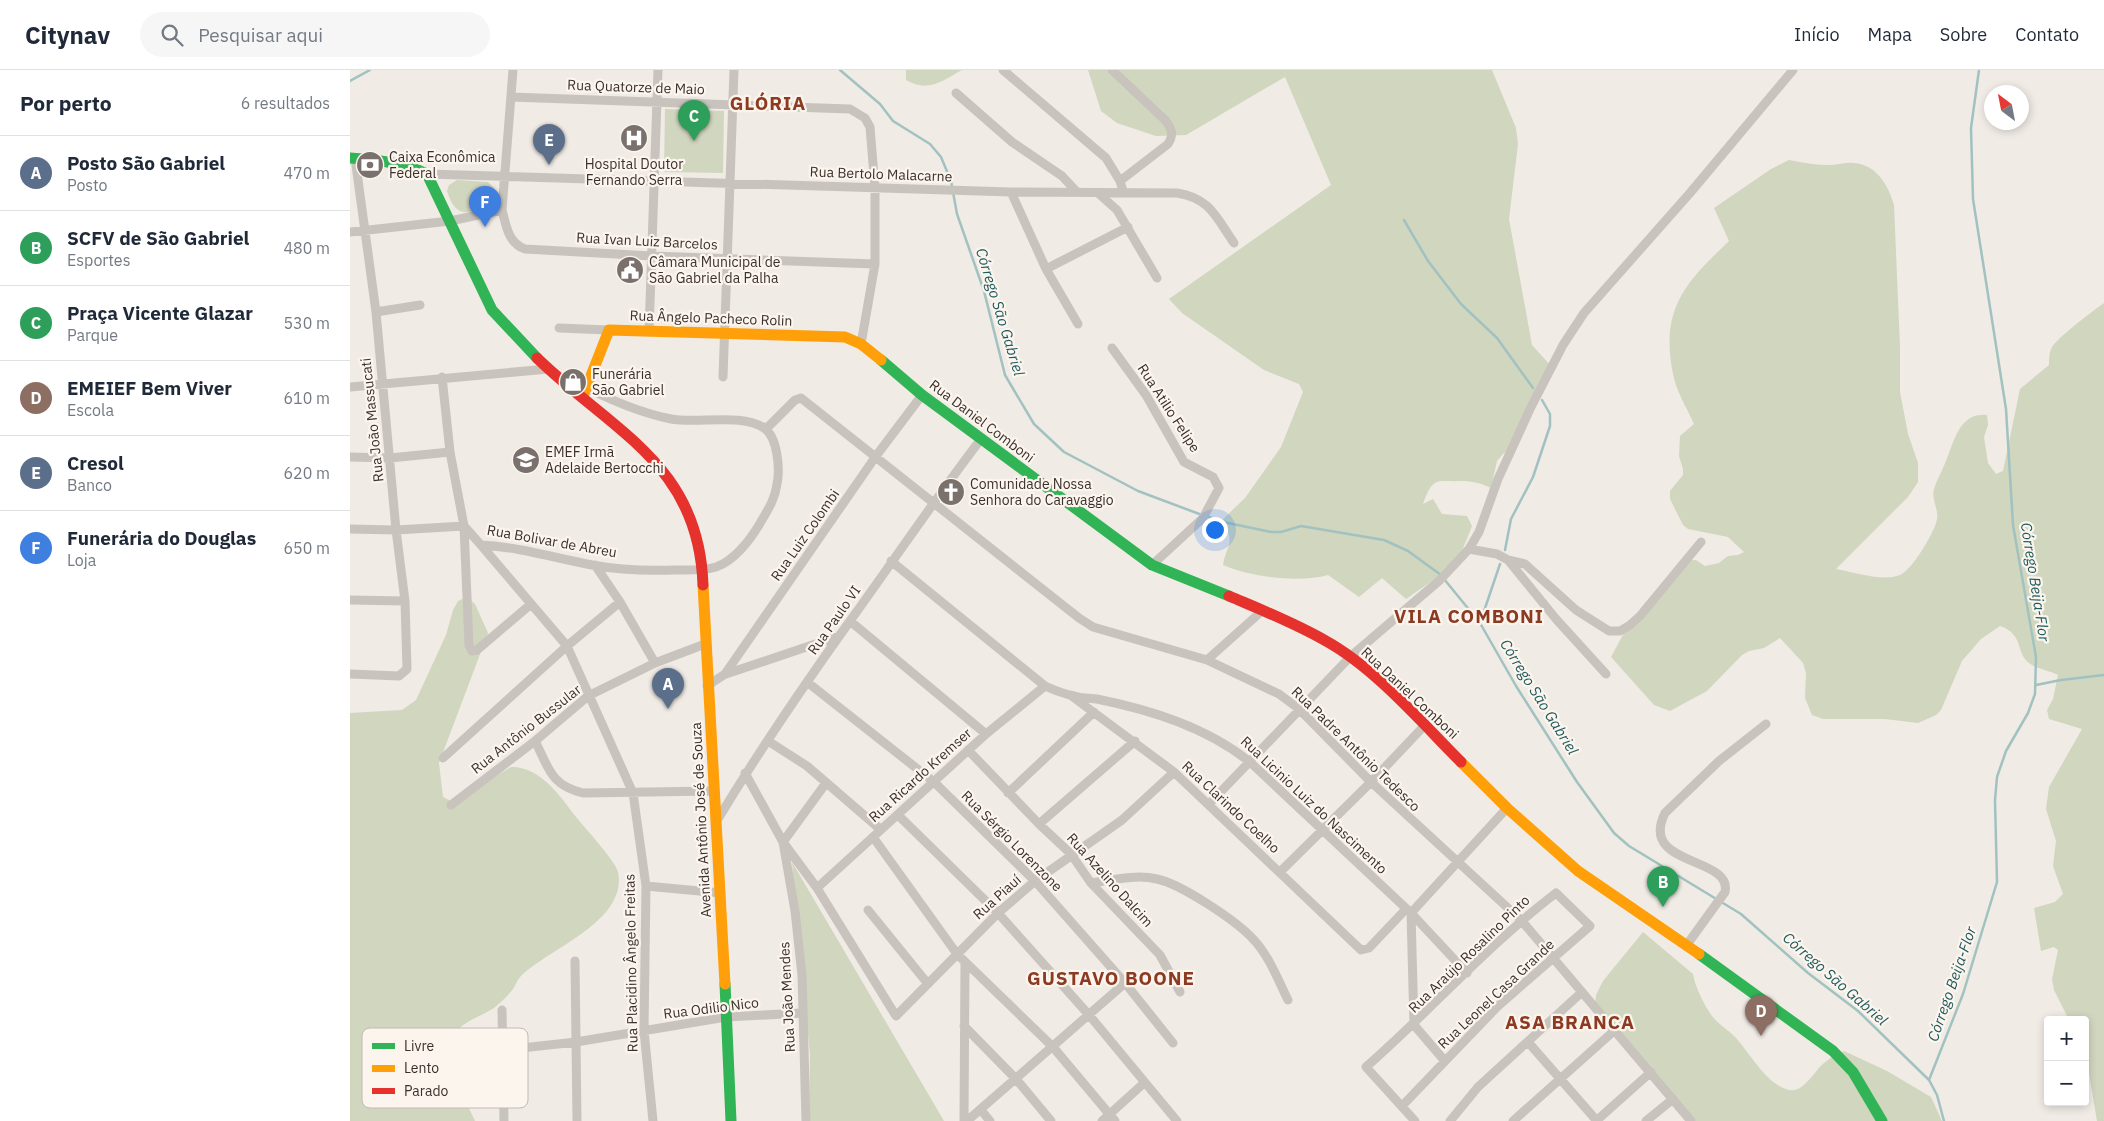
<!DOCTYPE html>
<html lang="pt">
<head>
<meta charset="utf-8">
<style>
	body { margin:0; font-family:"IBM Plex Sans",sans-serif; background:#f6f6f7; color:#1f2937 }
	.controls { position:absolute; right:15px; bottom:15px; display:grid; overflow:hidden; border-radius:5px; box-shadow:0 2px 8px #0003 }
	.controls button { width:45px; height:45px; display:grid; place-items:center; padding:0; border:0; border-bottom:1px solid #e0e1e3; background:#fff; color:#1f2937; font:25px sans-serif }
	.compass { position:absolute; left:1634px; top:15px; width:45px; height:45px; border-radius:50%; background:#fff; box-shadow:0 2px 8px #0003; rotate:328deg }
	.you { position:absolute; left:864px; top:459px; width:18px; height:18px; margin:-12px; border:4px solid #fff; border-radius:50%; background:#1a73e8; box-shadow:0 0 0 8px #1a73e833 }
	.badge { display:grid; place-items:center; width:32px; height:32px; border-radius:50%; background:#db2777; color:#fff; font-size:16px; font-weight:700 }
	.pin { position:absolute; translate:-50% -41px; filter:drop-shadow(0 1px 2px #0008) }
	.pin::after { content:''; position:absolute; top:26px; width:18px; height:15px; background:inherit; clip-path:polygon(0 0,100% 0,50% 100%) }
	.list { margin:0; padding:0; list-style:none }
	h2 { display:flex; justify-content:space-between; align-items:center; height:65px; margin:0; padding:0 20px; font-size:21px }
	h2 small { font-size:16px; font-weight:400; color:#747a83 }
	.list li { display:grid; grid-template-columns:32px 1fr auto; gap:15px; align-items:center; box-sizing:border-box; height:75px; padding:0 20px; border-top:1px solid #e0e1e3 }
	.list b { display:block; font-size:19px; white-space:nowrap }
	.list p { margin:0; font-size:16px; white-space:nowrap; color:#747a83 }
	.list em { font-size:16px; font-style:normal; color:#747a83 }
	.icon { flex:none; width:28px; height:28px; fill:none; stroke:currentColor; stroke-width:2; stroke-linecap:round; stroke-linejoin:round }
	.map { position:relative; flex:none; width:1754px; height:1051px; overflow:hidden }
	header { display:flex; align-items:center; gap:30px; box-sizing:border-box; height:70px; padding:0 25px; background:#fff; border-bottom:1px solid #e0e1e3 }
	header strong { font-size:24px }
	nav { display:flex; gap:28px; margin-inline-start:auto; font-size:18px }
	.search { width:350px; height:45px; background:#f6f6f7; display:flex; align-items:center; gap:12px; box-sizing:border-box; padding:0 18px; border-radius:28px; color:#747a83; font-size:19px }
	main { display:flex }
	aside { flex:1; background:#fff }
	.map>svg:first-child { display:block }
	.green { fill:#d1d6bf }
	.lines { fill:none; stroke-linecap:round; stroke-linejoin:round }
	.stream { stroke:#a1c2c1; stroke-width:2.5 }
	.street { stroke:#c9c3be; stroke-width:9 }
	.fast { stroke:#30b455; stroke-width:11 }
	.slow { stroke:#ff9f0a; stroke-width:11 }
	.jam { stroke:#e5322d; stroke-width:11 }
	.labels { text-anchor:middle; stroke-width:4.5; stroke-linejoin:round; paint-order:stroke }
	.street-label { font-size:14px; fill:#3b302b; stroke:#fbf5ee }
	.poi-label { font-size:14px; fill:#3b302b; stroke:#fbf5ee; text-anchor:start }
	.water-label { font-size:15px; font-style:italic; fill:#1f5a5e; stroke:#fbf5ee }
	.district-label { font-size:19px; font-weight:bold; letter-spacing:1px; fill:#8c3b22; stroke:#fbf5ee }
	.key { fill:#fbf5ee; stroke:#c1bab4; stroke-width:1 }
	.key-label { font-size:14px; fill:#3b302b }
</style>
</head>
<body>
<header>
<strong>Citynav</strong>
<div class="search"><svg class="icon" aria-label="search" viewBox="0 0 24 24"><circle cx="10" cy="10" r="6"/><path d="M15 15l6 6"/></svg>Pesquisar aqui</div>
<nav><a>Início</a><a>Mapa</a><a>Sobre</a><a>Contato</a></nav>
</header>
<main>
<aside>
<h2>Por perto<small>6 resultados</small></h2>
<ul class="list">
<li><span class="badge" style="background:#5c6f8a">A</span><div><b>Posto São Gabriel</b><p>Posto</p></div><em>470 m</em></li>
<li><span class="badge" style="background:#2e9e5b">B</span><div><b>SCFV de São Gabriel</b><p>Esportes</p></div><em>480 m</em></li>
<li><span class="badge" style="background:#2e9e5b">C</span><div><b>Praça Vicente Glazar</b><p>Parque</p></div><em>530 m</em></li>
<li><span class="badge" style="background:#8d6e63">D</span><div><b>EMEIEF Bem Viver</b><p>Escola</p></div><em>610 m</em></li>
<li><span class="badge" style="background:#5c6f8a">E</span><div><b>Cresol</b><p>Banco</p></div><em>620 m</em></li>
<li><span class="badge" style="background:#3f7fe0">F</span><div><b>Funerária do Douglas</b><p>Loja</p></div><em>650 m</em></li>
</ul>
</aside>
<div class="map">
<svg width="1754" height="1051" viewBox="0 0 1754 1051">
	<rect width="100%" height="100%" fill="#f0ebe5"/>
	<path class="green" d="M556 0H612C592 11 578 23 556 10Z
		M738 0H1142L1166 58 1168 74 1159 149 1182 275 1201 296 1166 375 1153 384 1147 391 1141 418C1130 413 1123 411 1111 411 1086 412 1083 406 1073 434L1083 429 1092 444 1117 446 1122 456 1110 486 1095 498 1093 506H1089L1056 529 1032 508 1009 527 978 505C950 513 900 507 873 495 877 473 885 475 874 452H870L895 428 931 377 953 322 949 314 914 300 832 243 819 229 981 115 935 7 836 65 806 66 767 53 751 41Z
		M315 39 374 41 373 103 314 102Z
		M1439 90C1453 93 1467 95 1481 95 1489 95 1496 92 1504 93 1527 95 1538 115 1544 135L1550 276V322L1558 364 1568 393V412L1558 427 1486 499C1504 502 1532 512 1550 505 1562 500 1585 462 1587 449 1589 440 1581 429 1584 419 1586 412 1590 405 1593 398 1603 378 1607 341 1637 345L1638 355 1634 367 1638 393 1646 404 1653 401 1670 319 1699 295C1699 290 1699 284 1701 279 1705 269 1743 241 1754 233V1051H1747L1738 998 1735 992V950H1719L1704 920 1702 909 1708 880 1704 877 1691 881 1684 838 1705 832 1713 824 1703 796 1706 771 1696 739 1699 717 1732 659 1699 649 1697 640 1703 629 1708 605C1700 601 1689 599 1682 595 1664 585 1676 565 1650 556L1631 569 1612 591 1591 640 1586 645 1568 653 1535 649H1473L1462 645 1455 628 1456 603 1453 593 1430 568 1414 578 1399 581 1392 585 1357 621 1320 641 1304 635 1261 587 1275 561 1340 490H1346L1355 496 1369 493 1378 486 1388 485 1394 482 1378 467 1338 459 1333 455 1320 429V421L1333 405V399L1329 386 1330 366 1344 354C1337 338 1326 321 1323 304 1310 239 1335 213 1379 171L1364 138 1421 99Z
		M107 110 138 112 144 118 145 126C139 136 118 148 107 139 102 135 99 127 97 121L99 115Z
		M117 527 125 534 138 563 89 693 93 727 103 732 161 697C187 696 208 722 222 742 231 754 266 791 268 802 278 851 200 878 171 906 167 910 166 915 163 919 158 926 150 933 144 938 131 947 108 952 102 969 93 990 116 1031 125 1051H0V643L52 640 66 630 96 565 103 540 108 531Z
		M442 792 594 1051H459L460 985Z
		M1293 862 1343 904C1345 917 1354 935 1362 946 1368 954 1377 959 1384 966 1399 981 1416 1015 1439 1020 1454 1023 1464 1001 1474 993 1480 988 1487 984 1494 981L1537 1001 1581 1027 1592 1051H1342L1245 936 1246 925 1253 911Z"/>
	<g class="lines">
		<path class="stream" d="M490 0 530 34 543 51 580 74 591 87 601 111 607 144 634 221 655 305 684 354 714 382 788 421 852 445 878 453 921 462H931L951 456 1034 470 1058 481 1091 505
			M0 11 20 0
			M1054 150 1078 191 1111 234 1147 268 1183 318
			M1155 480 1161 449 1183 407 1200 356V344L1192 330
			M1094 509 1130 553 1166 616 1227 712 1264 763 1279 776 1391 844 1458 903 1508 941 1579 1010 1587 1025 1594 1051
			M1130 553 1150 494
			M1686 615 1711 610 1754 605
			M1579 1010 1613 924 1647 812 1645 730 1647 707 1656 681 1678 643 1685 624 1686 587 1663 455 1656 339 1623 129 1621 58 1629 0"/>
		<path class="street" d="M653 0 756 88 770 111 773 121
			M762 0 816 51C822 60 824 64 818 74L770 111
			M606 23 662 72 712 106 726 121
			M161 27 500 39 515 48 520 57 525 118V194L511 274
			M77 104 661 122 827 123C860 128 866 147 884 173
			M661 122 696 199 728 254
			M748 123 767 140 807 208
			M152 140C156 155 158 173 175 179L302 186 525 194
			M0 162 100 151 152 140 163 0
			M696 199 778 157
			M26 242 70 235
			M209 258 259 260
			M299 262 308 0
			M762 278 796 325 834 392 863 407 869 418 853 448 802 495
			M92 307 100 382 114 456 131 475C169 477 205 488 242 495 269 500 298 501 325 500 339 500 353 501 366 497 384 491 400 470 409 455 417 441 425 430 427 414 430 400 428 367 414 358 393 343 346 354 321 349 291 343 264 331 236 318
			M373 307 384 0
			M0 317 198 299
			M416 359 445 330 451 328 729 548 743 557 857 590 929 624 949 639 1021 712 1171 850 1341 1051
			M0 387 40 388 100 382
			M0 459 46 460 114 456 119 575 122 581 127 580 181 534
			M131 475 217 576 283 723 296 816 294 961 303 1051
			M1119 479 1147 484 1158 490 1175 494 1226 540 1259 561H1270L1280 555 1290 546 1351 472
			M1158 490 1206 549 1256 604
			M541 491 695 616C704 620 714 624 724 626 731 628 739 628 747 629 801 640 856 657 900 692L1061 843 1117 903
			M245 495 270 532 305 593
			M0 530 55 531
			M500 551 636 664
			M857 590 913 540
			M0 604 49 606 57 599 55 531 46 460 26 242 5 88
			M376 604 489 566
			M457 612 584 712 685 811 775 913 823 973
			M357 616 375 604 526 386 572 325
			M723 627 824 702 1011 880 1019 878 1056 839
			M185 671C199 698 200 715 233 723L363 721
			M418 671 457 696 530 759
			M618 680 689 754 721 784 741 813 810 885 830 922
			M93 688 217 576 270 532
			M395 703 433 772 467 818 546 946 648 843 685 811 772 750 824 702
			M658 723 744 642
			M859 734 1000 587 1090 510 1119 479 1129 462 1148 409 1181 337 1213 275 1234 243 1340 123 1443 0
			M101 735 185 671 238 626 305 593 355 574
			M548 745 648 843 739 945 827 1051
			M368 749C409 681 454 615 500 551 544 490 585 429 631 369
			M689 754 785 671
			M523 767 607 884 703 977 765 1051
			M930 802 1021 712 1075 655
			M741 813C762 810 786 804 807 809 831 814 887 851 904 870 919 886 928 910 938 930
			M296 816 371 823
			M467 818 636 664 695 616
			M518 840 578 914
			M1061 843 1064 955 1094 990
			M1061 843 1157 738
			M1336 876 1375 822C1383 786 1288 797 1315 743L1369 691 1416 654
			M225 891 227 1051
			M152 940 154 1051
			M614 956 666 1009 701 1051
			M1178 972 1247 1051
			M154 980 226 972 376 947 453 943
			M1052 1036 1148 936 1240 856 1206 823C1138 875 1081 940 1016 997L1065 1051
			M631 1040 640 1051
			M456 1051 452 905 445 841 433 772 476 713
			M614 1051 615 892
			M617 1051 775 913
			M752 1051 794 1013
			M1100 1051 1128 1017 1232 922
			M1163 1051 1265 960
			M1246 1051 1301 1002
			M1296 1051 1323 1029"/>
		<path class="fast" d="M0 88C28 90 51 92 77 104L142 240 187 288
			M531 290 572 325 802 495 879 526
			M1349 884 1483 981 1503 1002 1532 1051
			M375 914 381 1051"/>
		<path class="slow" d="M233 326 259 260 495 267 511 274 531 290
			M353 515 375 914
			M1111 692 1157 738 1228 801 1349 884"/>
		<path class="jam" d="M187 288C263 362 349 394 353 515
			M879 526C912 540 945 553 976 571 1025 598 1072 653 1111 692"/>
	</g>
	<defs>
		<g id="hospital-disc" transform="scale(1.4375)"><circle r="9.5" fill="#7a716c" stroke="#fbf5ee"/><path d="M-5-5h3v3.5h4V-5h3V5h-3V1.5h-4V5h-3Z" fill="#fff"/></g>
		<g id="bank-disc" transform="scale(1.4375)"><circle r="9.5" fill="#7a716c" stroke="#fbf5ee"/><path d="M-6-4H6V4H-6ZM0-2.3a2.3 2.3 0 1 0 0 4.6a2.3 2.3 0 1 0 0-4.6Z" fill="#fff"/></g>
		<g id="civic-disc" transform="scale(1.4375)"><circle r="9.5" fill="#7a716c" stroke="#fbf5ee"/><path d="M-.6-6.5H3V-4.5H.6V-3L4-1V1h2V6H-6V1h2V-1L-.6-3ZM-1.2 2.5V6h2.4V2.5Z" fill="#fff"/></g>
		<g id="shop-disc" transform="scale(1.4375)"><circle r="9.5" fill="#7a716c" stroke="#fbf5ee"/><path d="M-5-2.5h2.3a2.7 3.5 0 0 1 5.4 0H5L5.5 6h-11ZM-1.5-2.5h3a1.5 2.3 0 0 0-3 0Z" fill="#fff"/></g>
		<g id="school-disc" transform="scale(1.4375)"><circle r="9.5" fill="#7a716c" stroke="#fbf5ee"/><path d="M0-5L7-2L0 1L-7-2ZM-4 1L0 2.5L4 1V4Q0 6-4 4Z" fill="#fff"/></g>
		<g id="church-disc" transform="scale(1.4375)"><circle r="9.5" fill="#7a716c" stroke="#fbf5ee"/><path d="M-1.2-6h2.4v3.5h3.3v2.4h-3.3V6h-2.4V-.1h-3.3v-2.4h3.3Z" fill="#fff"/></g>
	</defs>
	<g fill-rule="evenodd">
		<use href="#hospital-disc" x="284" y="68"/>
		<use href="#bank-disc" x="20" y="95"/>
		<use href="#civic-disc" x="280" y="200"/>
		<use href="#shop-disc" x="223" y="312"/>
		<use href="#school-disc" x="176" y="390"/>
		<use href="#church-disc" x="601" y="422"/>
	</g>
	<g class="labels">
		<g class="street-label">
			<text transform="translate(286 17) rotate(2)" y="5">Rua Quatorze de Maio</text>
			<text transform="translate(531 104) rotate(2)" y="5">Rua Bertolo Malacarne</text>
			<text transform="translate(297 171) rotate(3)" y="5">Rua Ivan Luiz Barcelos</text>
			<text transform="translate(361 248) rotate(2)" y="5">Rua Ângelo Pacheco Rolin</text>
			<text transform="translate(819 338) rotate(57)" y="5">Rua Atilio Felipe</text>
			<text transform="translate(22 350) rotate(-96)" y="5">Rua João Massucati</text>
			<text transform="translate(632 351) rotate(37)" y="5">Rua Daniel Comboni</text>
			<text transform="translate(455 465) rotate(-55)" y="5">Rua Luiz Colombi</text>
			<text transform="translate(202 471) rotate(10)" y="5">Rua Bolivar de Abreu</text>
			<text transform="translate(484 550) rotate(-55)" y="5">Rua Paulo VI</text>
			<text transform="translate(1060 623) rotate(43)" y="5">Rua Daniel Comboni</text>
			<text transform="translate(176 659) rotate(-38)" y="5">Rua Antônio Bussular</text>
			<text transform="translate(1006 679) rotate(44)" y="5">Rua Padre Antônio Tedesco</text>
			<text transform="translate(570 705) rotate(-42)" y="5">Rua Ricardo Kremser</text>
			<text transform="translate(964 735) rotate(43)" y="5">Rua Licinio Luiz do Nascimento</text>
			<text transform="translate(881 737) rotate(43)" y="5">Rua Clarindo Coelho</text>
			<text transform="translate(351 750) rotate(-93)" y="5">Avenida Antônio José de Souza</text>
			<text transform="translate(662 771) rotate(45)" y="5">Rua Sérgio Lorenzone</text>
			<text transform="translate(760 810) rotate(48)" y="5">Rua Azelino Dalcim</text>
			<text transform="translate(647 827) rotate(-42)" y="5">Rua Piauí</text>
			<text transform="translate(1119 884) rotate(-44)" y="5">Rua Araújo Rosalino Pinto</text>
			<text transform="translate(281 893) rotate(-91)" y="5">Rua Placidino Ângelo Freitas</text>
			<text transform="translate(1146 924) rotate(-43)" y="5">Rua Leonel Casa Grande</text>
			<text transform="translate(437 927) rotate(-93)" y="5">Rua João Mendes</text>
			<text transform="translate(361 938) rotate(-7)" y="5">Rua Odilio Nico</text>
		</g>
		<g class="poi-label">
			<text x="39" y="92">Caixa Econômica<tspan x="39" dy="16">Federal</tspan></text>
			<text x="284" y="99" text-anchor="middle">Hospital Doutor<tspan x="284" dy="16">Fernando Serra</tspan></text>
			<text x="299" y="197">Câmara Municipal de<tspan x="299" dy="16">São Gabriel da Palha</tspan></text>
			<text x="242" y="309">Funerária<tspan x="242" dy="16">São Gabriel</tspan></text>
			<text x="195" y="387">EMEF Irmã<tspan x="195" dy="16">Adelaide Bertocchi</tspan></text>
			<text x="620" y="419">Comunidade Nossa<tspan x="620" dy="16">Senhora do Caravaggio</tspan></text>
		</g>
		<g class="water-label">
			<text transform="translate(650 242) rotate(73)" y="5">Córrego São Gabriel</text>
			<text transform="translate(1685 512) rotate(81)" y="5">Córrego Beija-Flor</text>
			<text transform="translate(1189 627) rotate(58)" y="5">Córrego São Gabriel</text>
			<text transform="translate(1485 909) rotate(41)" y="5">Córrego São Gabriel</text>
			<text transform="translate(1602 914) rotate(-71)" y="5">Córrego Beija-Flor</text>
		</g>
		<g class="district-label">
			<text x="418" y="40">GLÓRIA</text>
			<text x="1119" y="553">VILA COMBONI</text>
			<text x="761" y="915">GUSTAVO BOONE</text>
			<text x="1220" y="959">ASA BRANCA</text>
		</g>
	</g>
	<rect x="12" y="958" width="166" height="80" rx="8" class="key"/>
	<rect x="22" y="973" width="23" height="6" fill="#30b455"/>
	<rect x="22" y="995" width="23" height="7" fill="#ff9f0a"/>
	<rect x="22" y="1018" width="23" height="6" fill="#e5322d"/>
	<g class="key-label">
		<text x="54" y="981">Livre</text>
		<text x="54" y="1003">Lento</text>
		<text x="54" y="1026">Parado</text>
	</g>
</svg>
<div class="controls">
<button>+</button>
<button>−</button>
</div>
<svg class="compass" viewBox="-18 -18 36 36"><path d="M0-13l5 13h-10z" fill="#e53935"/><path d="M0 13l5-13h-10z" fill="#747a83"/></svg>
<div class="you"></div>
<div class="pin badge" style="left:318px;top:639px;background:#5c6f8a">A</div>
<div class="pin badge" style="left:1313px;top:837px;background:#2e9e5b">B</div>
<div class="pin badge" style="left:344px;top:71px;background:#2e9e5b">C</div>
<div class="pin badge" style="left:1411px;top:966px;background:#8d6e63">D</div>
<div class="pin badge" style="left:199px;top:95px;background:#5c6f8a">E</div>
<div class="pin badge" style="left:135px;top:157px;background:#3f7fe0">F</div>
</div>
</main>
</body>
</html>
